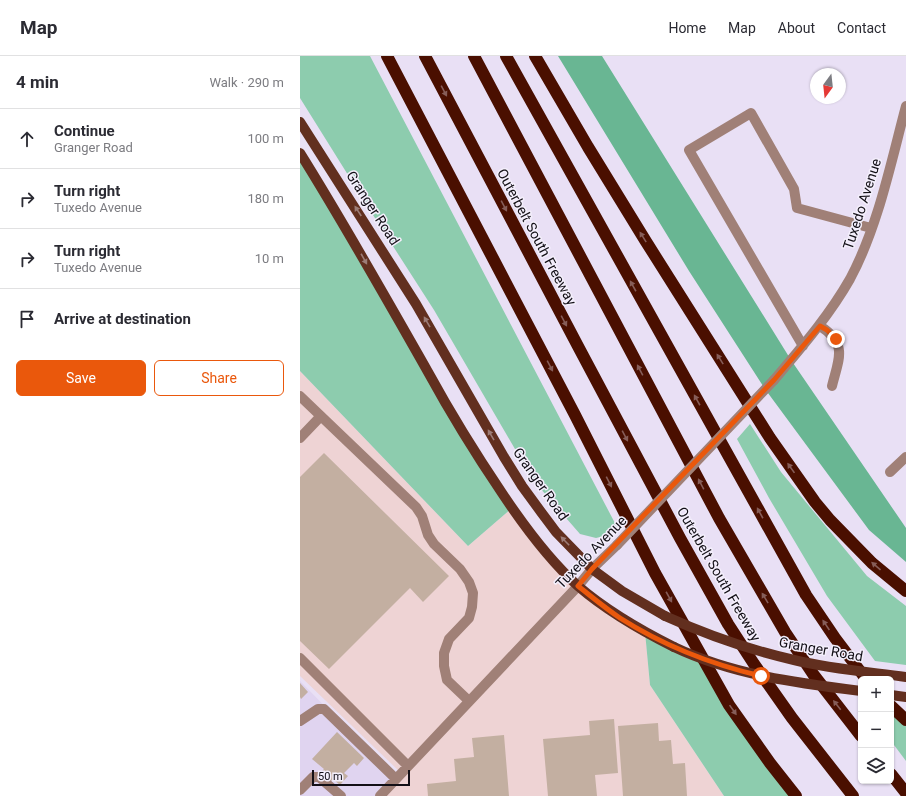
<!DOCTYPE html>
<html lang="en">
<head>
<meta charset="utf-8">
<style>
	body { margin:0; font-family:Roboto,sans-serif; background:#f7f7f7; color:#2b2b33 }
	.controls { position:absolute; right:12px; bottom:12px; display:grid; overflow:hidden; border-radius:6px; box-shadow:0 1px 3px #0004 }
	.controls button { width:36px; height:36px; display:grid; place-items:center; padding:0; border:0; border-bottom:1px solid #e1e1e2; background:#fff; color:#2b2b33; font:20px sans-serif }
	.compass { position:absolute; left:510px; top:12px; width:36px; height:36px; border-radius:50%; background:#fff; box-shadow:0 1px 3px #0004; rotate:195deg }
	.scale { position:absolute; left:12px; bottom:10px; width:98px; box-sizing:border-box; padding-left:4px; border:2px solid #120f16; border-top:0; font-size:11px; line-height:14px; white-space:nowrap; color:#120f16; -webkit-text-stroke:3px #f4effc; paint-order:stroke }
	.stop { position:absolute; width:12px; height:12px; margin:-9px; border:3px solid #ea580c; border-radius:50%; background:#fff }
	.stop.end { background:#ea580c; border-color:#fff; box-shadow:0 1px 4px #0008 }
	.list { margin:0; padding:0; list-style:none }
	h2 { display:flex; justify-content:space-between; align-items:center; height:52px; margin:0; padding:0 16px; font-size:17px }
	h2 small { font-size:13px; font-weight:400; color:#7c7c81 }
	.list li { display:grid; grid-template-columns:26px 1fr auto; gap:12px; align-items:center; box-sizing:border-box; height:60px; padding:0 16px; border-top:1px solid #e1e1e2 }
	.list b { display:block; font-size:15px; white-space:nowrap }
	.list p { margin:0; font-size:13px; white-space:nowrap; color:#7c7c81 }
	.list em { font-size:13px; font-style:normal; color:#7c7c81 }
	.actions { display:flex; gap:8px; padding:12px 16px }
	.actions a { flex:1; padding:9px 0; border:1px solid #ea580c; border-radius:6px; text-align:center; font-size:14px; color:#ea580c }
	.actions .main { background:#ea580c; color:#fff }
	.icon { flex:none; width:22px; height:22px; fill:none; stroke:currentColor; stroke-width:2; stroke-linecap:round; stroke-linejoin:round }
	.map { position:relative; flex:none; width:606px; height:740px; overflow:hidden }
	header { display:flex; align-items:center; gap:24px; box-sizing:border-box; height:56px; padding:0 20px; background:#fff; border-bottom:1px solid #e1e1e2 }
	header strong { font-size:19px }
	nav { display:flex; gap:22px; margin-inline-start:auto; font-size:14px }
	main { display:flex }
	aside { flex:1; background:#fff }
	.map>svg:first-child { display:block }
	.built { fill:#e0d4f0 }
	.industrial { fill:#eed3d4 }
	.green { fill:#8dccae }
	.forest { fill:#69b693 }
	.building { fill:#c3afa1 }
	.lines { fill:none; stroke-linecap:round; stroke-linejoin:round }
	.minor { stroke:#a08077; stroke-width:10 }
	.major { stroke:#622f1f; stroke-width:10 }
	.highway { stroke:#4a0f00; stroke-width:12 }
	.minor-bridge { stroke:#a08077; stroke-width:10 }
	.major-bridge { stroke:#622f1f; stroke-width:10 }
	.oneway { fill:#865d58 }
	.oneway2 { fill:#9c7c77 }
	.route { stroke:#ea580c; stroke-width:5 }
	.labels { text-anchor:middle; stroke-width:3; stroke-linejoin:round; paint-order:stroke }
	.street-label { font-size:14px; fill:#120f16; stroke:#f4effc }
</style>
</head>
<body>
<header>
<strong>Map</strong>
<nav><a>Home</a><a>Map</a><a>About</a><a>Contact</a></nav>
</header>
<main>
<aside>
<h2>4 min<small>Walk · 290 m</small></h2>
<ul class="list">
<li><svg class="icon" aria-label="ahead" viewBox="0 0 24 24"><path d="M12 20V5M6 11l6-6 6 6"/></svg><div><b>Continue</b><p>Granger Road</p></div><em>100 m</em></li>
<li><svg class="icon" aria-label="right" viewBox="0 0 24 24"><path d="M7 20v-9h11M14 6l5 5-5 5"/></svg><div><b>Turn right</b><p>Tuxedo Avenue</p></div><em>180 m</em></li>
<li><svg class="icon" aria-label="right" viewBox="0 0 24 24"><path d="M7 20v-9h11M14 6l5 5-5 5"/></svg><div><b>Turn right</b><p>Tuxedo Avenue</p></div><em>10 m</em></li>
<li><svg class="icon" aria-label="arrive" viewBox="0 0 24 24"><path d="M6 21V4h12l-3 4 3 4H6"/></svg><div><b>Arrive at destination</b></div></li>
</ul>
<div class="actions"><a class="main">Save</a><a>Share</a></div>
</aside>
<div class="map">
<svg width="606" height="740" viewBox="0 0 606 740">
	<rect width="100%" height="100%" fill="#e9e0f5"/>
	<path class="built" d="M0 625 96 723 80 740H0Z"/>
	<path class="industrial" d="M0 315 168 490 212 452 264 516 345 576 350 629 424 740H80L101 717 0 620Z"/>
	<path class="green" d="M0 0H70L317 471 308 479 296 482 280 478 233 424 134 254 73 159 0 42Z
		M0 97 212 452 168 490 0 315Z
		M450 368 481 416 567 520 606 550V609L575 605 527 540 469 442 437 383Z
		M345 576 405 604 496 740H424L350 629Z
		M591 657 606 670V705L591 685Z"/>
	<path class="forest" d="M258 0H302L491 304 606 472V506L569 474 465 333 389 215Z"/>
	<path class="building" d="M24 397 149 520 123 546 110 532 29 613 0 585V421Z
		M0 627 8 636 1 643 0 641Z
		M314 663 318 717 295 719 297 740H248L243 683 290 679 289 665Z
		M358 667 359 685 371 684 373 708 385 707 387 740H323L318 670Z
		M37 676 64 702 57 710 54 707 44 717 48 720 40 729 33 723 29 727 19 718 24 713 12 703Z
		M204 679 209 740H128L127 728 156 725 154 703 174 701 172 682Z"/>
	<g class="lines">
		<path class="minor" d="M520 270C548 288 539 302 532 330
			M503 290 389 94 451 57 494 133 497 152 571 172
			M474 324C501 292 529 260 550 223 578 171 591 106 606 50
			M0 340 116 451 122 460 128 479 134 488 160 513 169 526 173 537 172 551 169 562 149 583 144 597V610L147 624 169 645
			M0 382 21 360
			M590 416 606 401
			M0 602 108 710
			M0 665 18 653H24L96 723
			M0 734 13 721H19L41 740
			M80 740 278 530 292 513 317 489"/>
		<path class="major" d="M0 66 116 248 204 401 222 430 241 456 256 476 292 513 322 535 365 560
			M0 97C45 169 86 242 128 316 151 358 175 397 202 437 224 470 248 503 278 530 307 555 340 574 374 591
			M591 639 606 641"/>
		<path class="highway" d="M87 0 275 359 355 517 429 649 470 707 496 740
			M125 0 280 294 380 482 428 568 454 608 492 662 553 740
			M174 0 419 462 485 576 513 618 561 680
			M206 0 506 539 535 582 566 623
			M235 0 288 91 345 184 470 382 515 446 530 464 572 507 606 535
			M591 650 606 664
			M591 718 606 737"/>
		<path class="minor-bridge" d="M317 489 474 324"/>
		<path class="major-bridge" d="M365 560C407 579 450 594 494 604 531 613 569 616 606 621
			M374 591C433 619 497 627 561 635"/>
	</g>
	<defs><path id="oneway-solid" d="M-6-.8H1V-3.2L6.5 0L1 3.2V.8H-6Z"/></defs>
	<g class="oneway">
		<use href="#oneway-solid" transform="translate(144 35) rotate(62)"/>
		<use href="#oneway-solid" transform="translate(204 150) rotate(62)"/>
		<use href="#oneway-solid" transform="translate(343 181) rotate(-122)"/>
		<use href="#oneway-solid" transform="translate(333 230) rotate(-119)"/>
		<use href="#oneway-solid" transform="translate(264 265) rotate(62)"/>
		<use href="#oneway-solid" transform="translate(420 303) rotate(-122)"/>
		<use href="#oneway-solid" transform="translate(250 310) rotate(62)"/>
		<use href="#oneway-solid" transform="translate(340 314) rotate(-118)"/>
		<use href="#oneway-solid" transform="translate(397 344) rotate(-119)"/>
		<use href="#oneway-solid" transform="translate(325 380) rotate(62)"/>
		<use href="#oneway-solid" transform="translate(491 412) rotate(-125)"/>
		<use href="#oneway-solid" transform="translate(309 426) rotate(63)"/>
		<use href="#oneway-solid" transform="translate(401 428) rotate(-118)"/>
		<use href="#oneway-solid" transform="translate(460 457) rotate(-119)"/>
		<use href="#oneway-solid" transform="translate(576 510) rotate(-139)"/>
		<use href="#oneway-solid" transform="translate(369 541) rotate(61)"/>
		<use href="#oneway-solid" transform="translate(465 542) rotate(-121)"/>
		<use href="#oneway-solid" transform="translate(526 569) rotate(-124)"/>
		<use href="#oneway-solid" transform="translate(537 649) rotate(-128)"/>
		<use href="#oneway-solid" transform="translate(433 654) rotate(55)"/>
	</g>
	<g class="oneway2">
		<use href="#oneway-solid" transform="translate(58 155) rotate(-123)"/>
		<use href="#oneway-solid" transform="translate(64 203) rotate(61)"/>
		<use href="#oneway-solid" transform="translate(127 266) rotate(-120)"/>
		<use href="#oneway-solid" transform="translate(191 379) rotate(-120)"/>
		<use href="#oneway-solid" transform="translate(265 485) rotate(-134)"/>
	</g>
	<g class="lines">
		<path class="route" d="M461 620C410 608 364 590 320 562 305 552 292 541 278 530L292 513 474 324 520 270 527 274 536 283"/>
	</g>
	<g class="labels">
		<g class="street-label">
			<text transform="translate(562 148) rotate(-72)" y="5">Tuxedo Avenue</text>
			<text transform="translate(73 152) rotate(57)" y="5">Granger Road</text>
			<text transform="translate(237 181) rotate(62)" y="5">Outerbelt South Freeway</text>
			<text transform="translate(241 428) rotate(55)" y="5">Granger Road</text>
			<text transform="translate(291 496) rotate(-46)" y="5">Tuxedo Avenue</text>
			<text transform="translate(419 518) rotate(60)" y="5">Outerbelt South Freeway</text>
			<text transform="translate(521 593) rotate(10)" y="5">Granger Road</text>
		</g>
	</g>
</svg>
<div class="controls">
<button>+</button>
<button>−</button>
<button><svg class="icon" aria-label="layers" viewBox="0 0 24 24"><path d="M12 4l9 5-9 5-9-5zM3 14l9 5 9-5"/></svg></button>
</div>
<svg class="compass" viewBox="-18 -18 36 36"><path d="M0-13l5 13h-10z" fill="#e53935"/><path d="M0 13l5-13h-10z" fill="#7c7c81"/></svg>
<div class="scale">50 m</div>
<div class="stop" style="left:461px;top:620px"></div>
<div class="stop end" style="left:536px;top:283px"></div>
</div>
</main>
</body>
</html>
